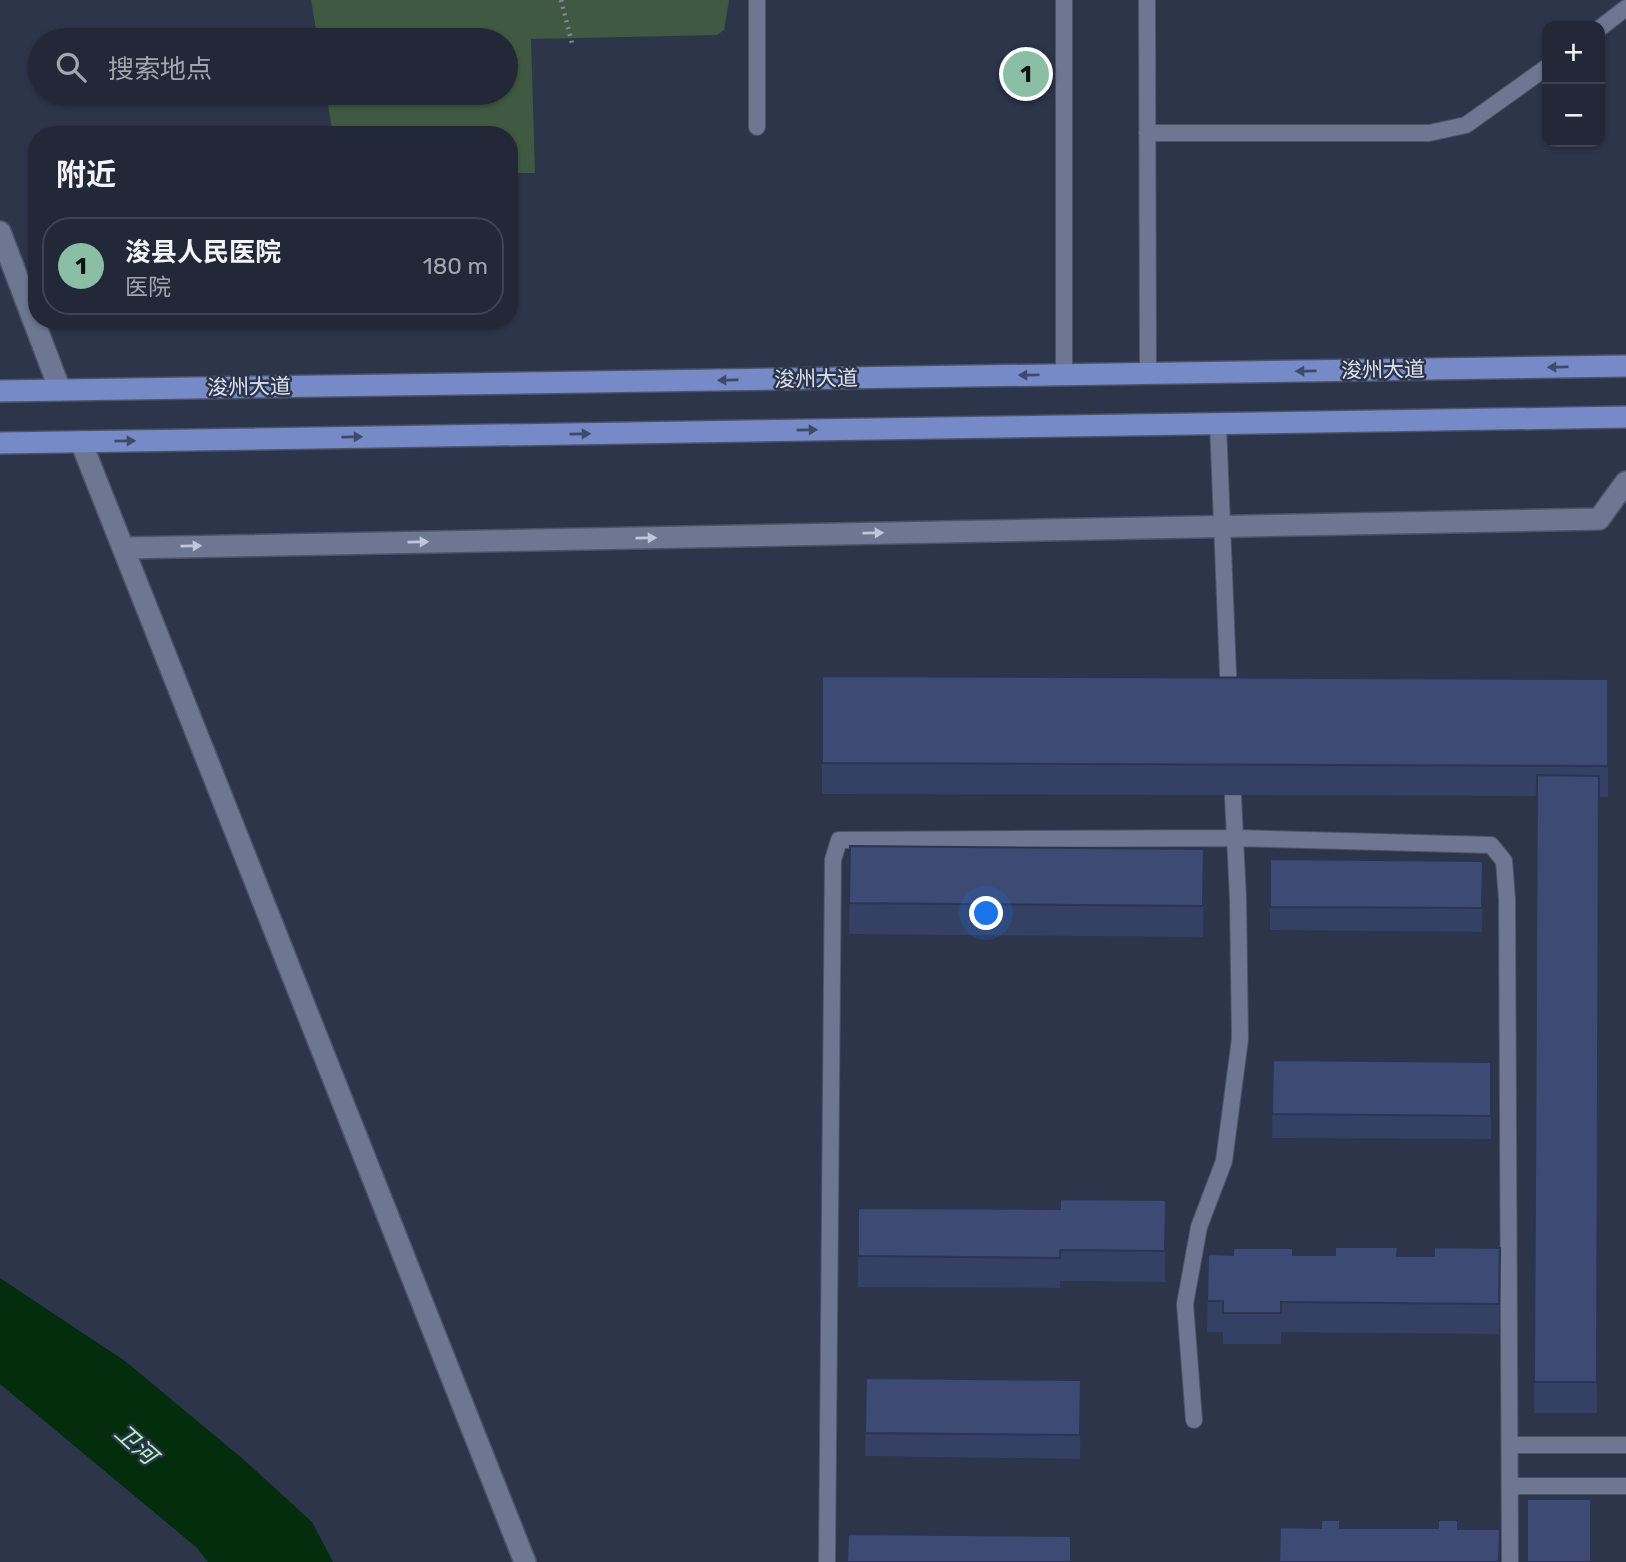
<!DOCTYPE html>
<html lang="zh">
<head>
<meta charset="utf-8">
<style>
	body { margin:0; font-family:Rubik,"Noto Sans SC",sans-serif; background:#2e3443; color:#f1f3f6 }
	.controls { position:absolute; right:21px; top:21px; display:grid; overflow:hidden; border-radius:14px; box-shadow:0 2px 5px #0004 }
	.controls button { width:63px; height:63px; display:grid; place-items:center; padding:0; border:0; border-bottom:2px solid #3f4453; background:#222838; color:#f1f3f6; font:35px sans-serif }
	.you { position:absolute; left:987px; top:914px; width:24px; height:24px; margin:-18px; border:5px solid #fff; border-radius:50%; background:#1a73e8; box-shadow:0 0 0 10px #1a73e833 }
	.badge { display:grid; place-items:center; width:46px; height:46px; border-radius:50%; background:#8abfa5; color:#111; font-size:23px; font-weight:700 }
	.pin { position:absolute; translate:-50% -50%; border:4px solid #fff; box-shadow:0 2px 7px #0006 }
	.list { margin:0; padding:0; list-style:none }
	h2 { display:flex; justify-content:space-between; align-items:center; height:91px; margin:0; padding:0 28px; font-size:30px }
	h2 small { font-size:23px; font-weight:400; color:#a2a6ae }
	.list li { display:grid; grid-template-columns:46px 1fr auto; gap:21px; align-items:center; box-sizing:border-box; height:98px; margin:0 14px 14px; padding:0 14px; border:2px solid #3f4453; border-radius:28px }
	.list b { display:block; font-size:26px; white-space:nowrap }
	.list p { margin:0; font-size:23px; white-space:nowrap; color:#a2a6ae }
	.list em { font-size:23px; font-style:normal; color:#a2a6ae }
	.icon { flex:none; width:38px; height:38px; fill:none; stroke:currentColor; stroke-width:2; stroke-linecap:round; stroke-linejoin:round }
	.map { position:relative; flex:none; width:1626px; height:1562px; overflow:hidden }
	.search { position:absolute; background:#222838; box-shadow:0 2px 5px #0004; left:28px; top:28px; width:490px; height:77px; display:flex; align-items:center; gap:18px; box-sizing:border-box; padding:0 24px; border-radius:38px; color:#a2a6ae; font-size:26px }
	.panel { position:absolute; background:#222838; box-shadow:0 2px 5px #0004; left:28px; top:126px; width:490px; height:203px; border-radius:28px }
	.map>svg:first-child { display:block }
	.green { fill:#405942 }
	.water { fill:#032d0d }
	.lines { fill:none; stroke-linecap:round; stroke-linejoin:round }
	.lane-casing { stroke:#4d5367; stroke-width:18 }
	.street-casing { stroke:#4d5367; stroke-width:24 }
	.primary-casing { stroke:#4d5367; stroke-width:24 }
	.path { stroke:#81889b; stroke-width:4.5; stroke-dasharray:2 5; stroke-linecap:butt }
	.lane { stroke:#6e7791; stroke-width:16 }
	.street { stroke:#6e7791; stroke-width:21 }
	.primary { stroke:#768ac8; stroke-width:21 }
	.wall { fill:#344064 }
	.building { fill:#3d4a74; stroke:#2b3451; stroke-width:2 }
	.oneway { fill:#3f4a6a }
	.oneway2 { fill:#c1c7d9 }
	.labels { text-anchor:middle; stroke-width:5; stroke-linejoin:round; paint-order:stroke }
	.street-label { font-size:21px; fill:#dde2f1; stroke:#2d354b }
	.water-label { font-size:23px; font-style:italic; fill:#b5f7bc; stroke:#2d354b }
</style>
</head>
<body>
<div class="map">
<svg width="1626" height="1562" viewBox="0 0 1626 1562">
	<rect width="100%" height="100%" fill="#2d354b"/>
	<path class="green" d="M311 0H729L724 30 717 35 531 39 535 173H509V135H333L326 93H506V40H318Z"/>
	<path class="water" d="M0 1278 125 1361 243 1459 312 1522 333 1562H208L196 1547 0 1384Z"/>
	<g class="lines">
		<g class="lane-casing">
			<path id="lane" d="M757 0V127
				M1064 0V375
				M1147 0 1148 373
				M1600 28 1626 8
				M1147 133H1429L1466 125 1547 67
				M1218 424 1229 698
				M1194 1420 1185 1304 1199 1227 1224 1161 1240 1039 1238 899 1232 776
				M1510 1445H1626
				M1510 1486H1626
				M827 1562 833 860 839 840 1234 838 1491 845 1504 861 1507 899 1510 1562"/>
		</g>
		<g class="street-casing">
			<path id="street" d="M0 232 60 390
				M81 442 525 1562
				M123 548 1599 519 1626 482"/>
		</g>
		<g class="primary-casing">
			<path id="primary" d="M0 391 1626 366
				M0 443 1626 417"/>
		</g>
		<path class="path" d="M561 0 573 47"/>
		<use href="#lane" class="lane"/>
		<use href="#street" class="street"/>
		<use href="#primary" class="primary"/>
	</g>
	<path class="wall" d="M822 676 1608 679V797H1599L1597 1413H1534L1536 796 822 794Z
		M850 846 1204 849 1203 937 849 934Z
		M1270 859 1483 861 1482 932 1270 930Z
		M1273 1060 1491 1062V1139L1272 1138Z
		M1166 1200 1165 1282 1060 1281V1288L858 1287V1208L1060 1209Z
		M1500 1248 1499 1334 1281 1332V1344H1223V1332H1207L1208 1254 1434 1256Z
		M866 1378 1081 1380 1080 1459 865 1456Z"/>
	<path class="building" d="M822 676 1608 679V766L822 763Z
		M1537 775 1599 776 1597 1382H1534Z
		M850 846 1204 849 1203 906 849 903Z
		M1270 859 1483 861 1482 908 1270 907Z
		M1273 1060 1491 1062V1116L1272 1114Z
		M1060 1199 1166 1200 1165 1251 1060 1250V1258L858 1256V1208L1060 1209Z
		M1335 1247H1398L1397 1256H1434V1247L1500 1248 1499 1304 1281 1302V1313H1223V1301H1207L1208 1254 1233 1255V1248H1293V1255H1335Z
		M866 1378 1081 1380 1080 1435 865 1433Z
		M1527 1499H1591V1562H1527Z
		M1321 1520H1340V1528H1438V1520H1458V1529H1500L1499 1562H1279L1280 1527 1321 1528Z
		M848 1534 1071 1536V1562H847Z"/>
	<defs><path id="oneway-solid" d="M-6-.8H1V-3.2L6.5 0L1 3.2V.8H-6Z" transform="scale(1.75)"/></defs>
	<g class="oneway">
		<use href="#oneway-solid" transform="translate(1558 367) rotate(179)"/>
		<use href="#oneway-solid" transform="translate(1306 371) rotate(179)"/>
		<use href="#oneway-solid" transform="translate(1029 375) rotate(179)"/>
		<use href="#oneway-solid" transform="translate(728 380) rotate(179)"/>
		<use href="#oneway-solid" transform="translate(807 430) rotate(-1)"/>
		<use href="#oneway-solid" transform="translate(580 434) rotate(-1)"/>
		<use href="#oneway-solid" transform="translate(352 437) rotate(-1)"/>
		<use href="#oneway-solid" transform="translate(125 441) rotate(-1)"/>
	</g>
	<g class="oneway2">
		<use href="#oneway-solid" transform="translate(873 533) rotate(-1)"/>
		<use href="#oneway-solid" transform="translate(646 538) rotate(-1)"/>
		<use href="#oneway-solid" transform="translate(418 542) rotate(-1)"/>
		<use href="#oneway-solid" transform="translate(191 546) rotate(-1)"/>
	</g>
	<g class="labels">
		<g class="street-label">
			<text transform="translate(1383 370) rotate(-1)" y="7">浚州大道</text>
			<text transform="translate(816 379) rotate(-1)" y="7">浚州大道</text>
			<text transform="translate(249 387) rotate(-1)" y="7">浚州大道</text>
		</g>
		<g class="water-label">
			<text transform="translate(136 1444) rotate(42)" y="8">卫河</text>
		</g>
	</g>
</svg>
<div class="controls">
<button>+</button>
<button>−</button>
</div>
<div class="you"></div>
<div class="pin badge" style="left:1026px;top:74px">1</div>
<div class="search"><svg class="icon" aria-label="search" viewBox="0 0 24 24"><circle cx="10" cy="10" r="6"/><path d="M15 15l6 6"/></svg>搜索地点</div>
<section class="panel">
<h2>附近<small></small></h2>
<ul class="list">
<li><span class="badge">1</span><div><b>浚县人民医院</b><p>医院</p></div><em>180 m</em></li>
</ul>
</section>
</div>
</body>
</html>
